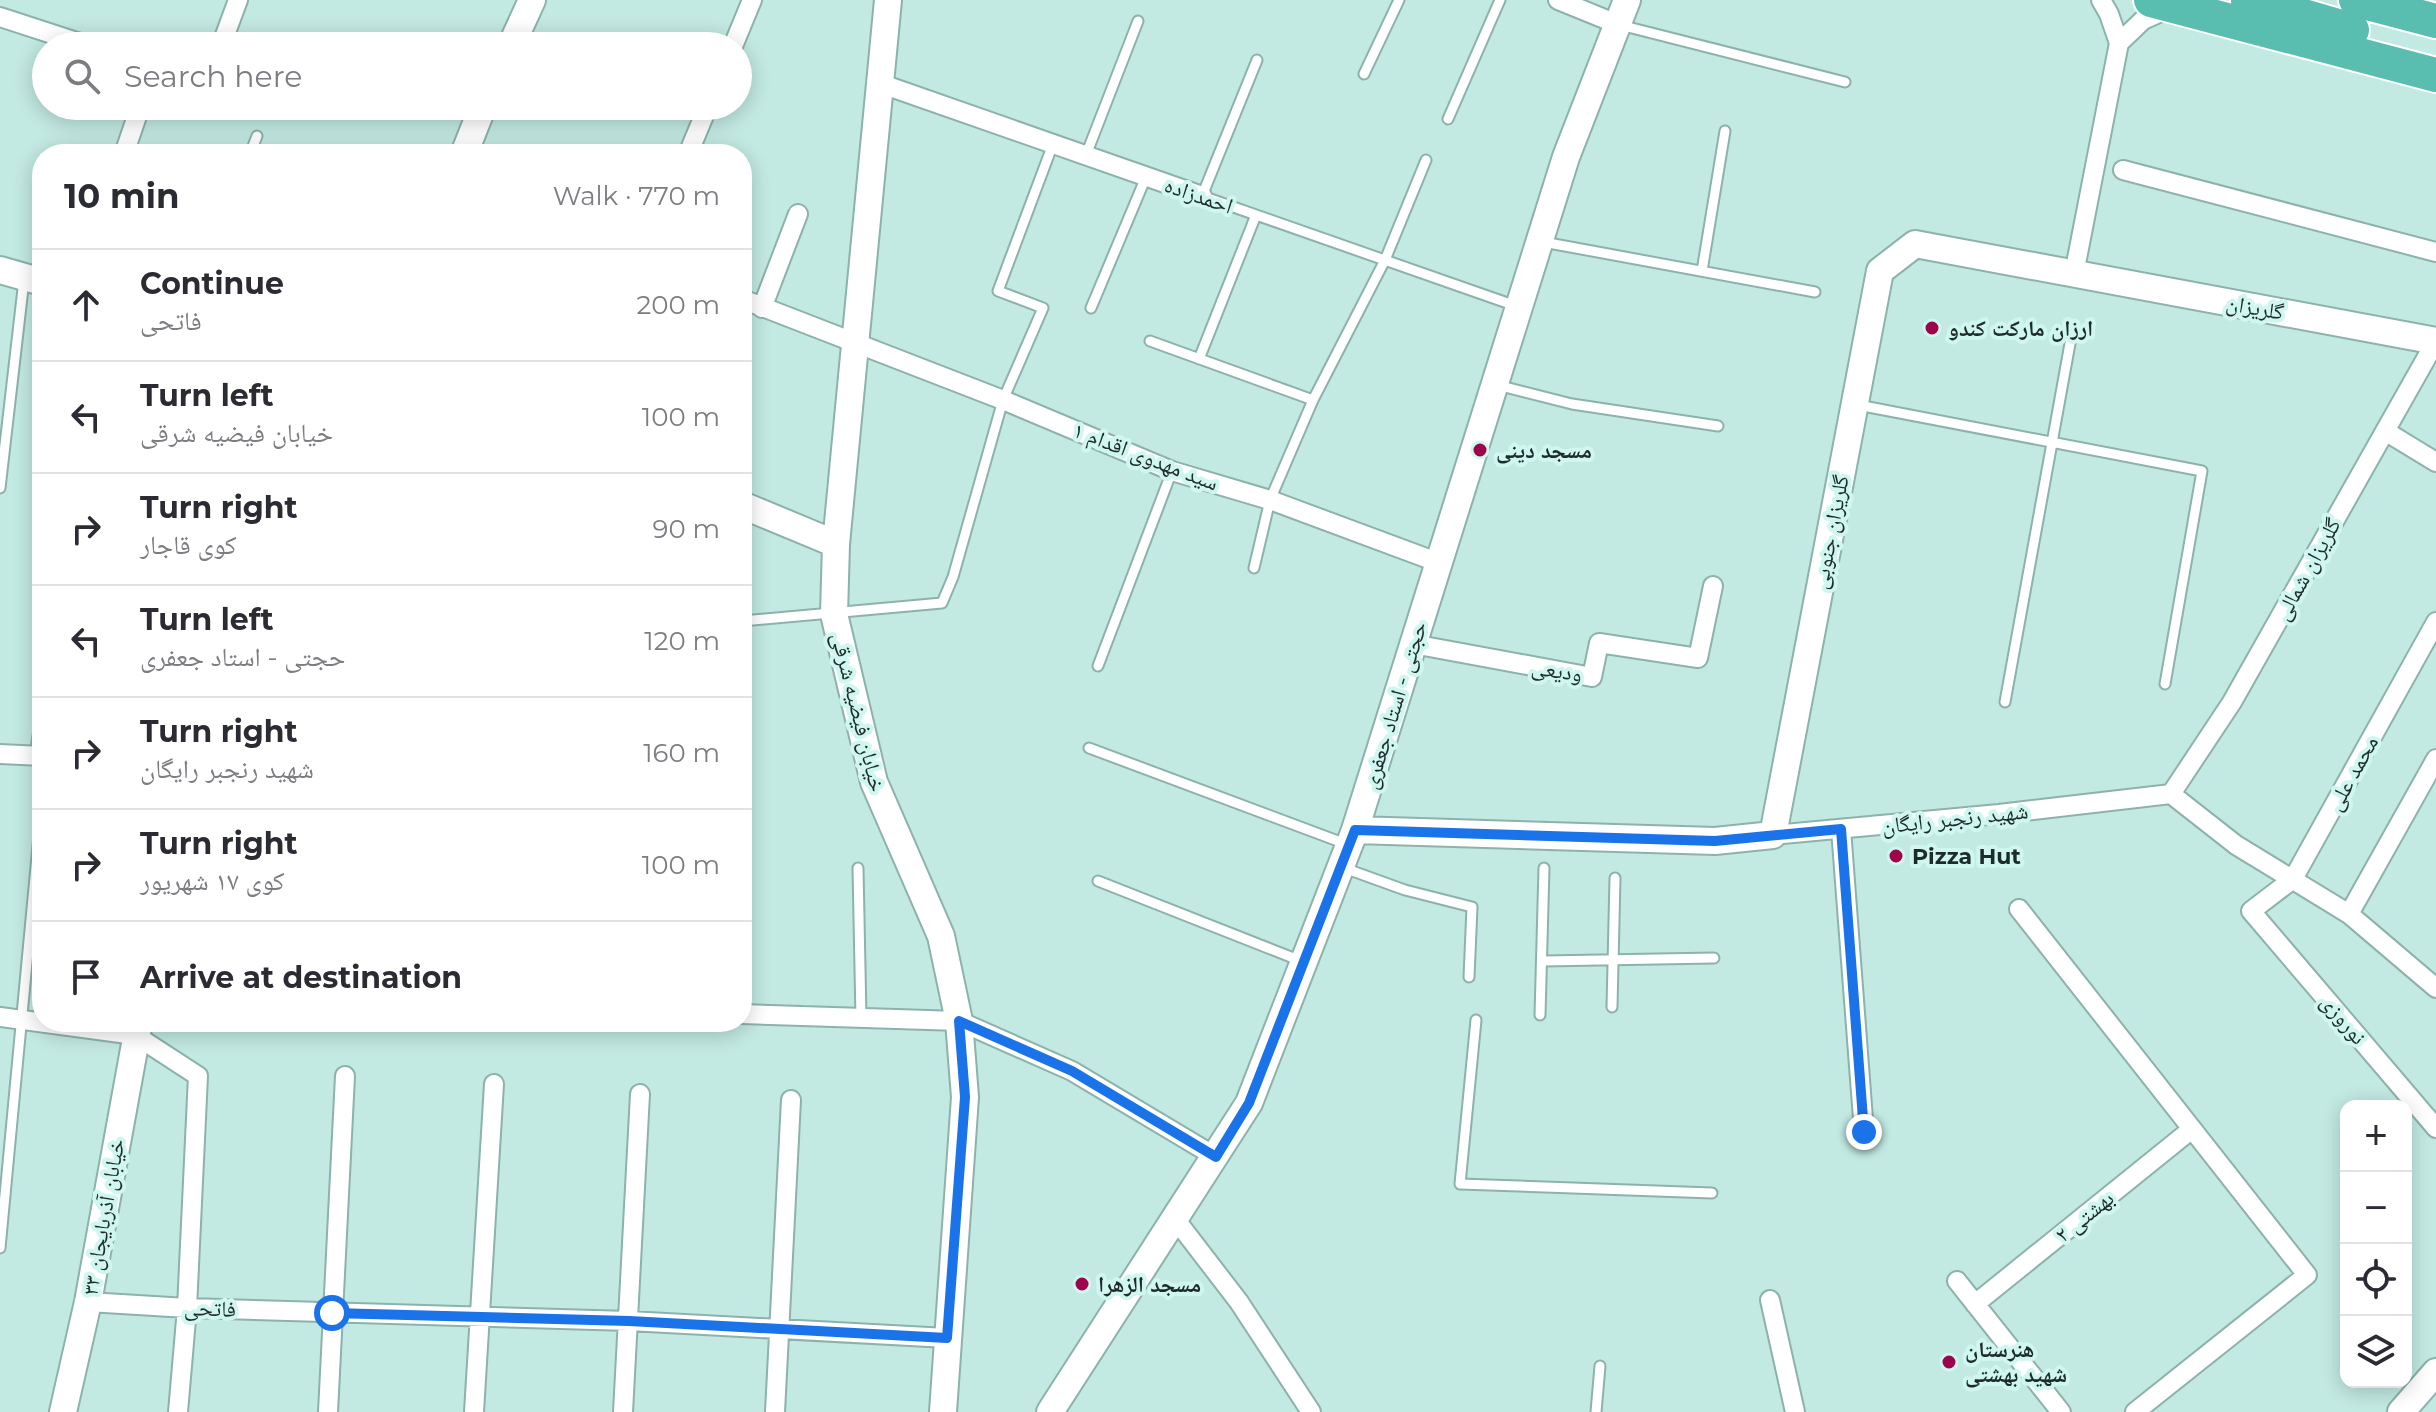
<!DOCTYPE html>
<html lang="en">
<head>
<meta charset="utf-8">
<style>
	body { margin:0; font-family:Montserrat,"Noto Naskh Arabic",sans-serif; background:#f7f7f7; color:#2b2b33 }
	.controls { position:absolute; right:24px; bottom:24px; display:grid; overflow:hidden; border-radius:16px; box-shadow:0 4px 20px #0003 }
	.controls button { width:72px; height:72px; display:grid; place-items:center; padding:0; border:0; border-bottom:2px solid #e1e1e2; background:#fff; color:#2b2b33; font:40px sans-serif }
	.stop { position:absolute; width:24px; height:24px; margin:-18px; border:6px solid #1a73e8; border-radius:50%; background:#fff }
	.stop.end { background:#1a73e8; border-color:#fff; box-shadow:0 2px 8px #0008 }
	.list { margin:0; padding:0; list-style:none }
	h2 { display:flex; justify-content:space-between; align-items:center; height:104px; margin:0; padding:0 32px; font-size:34px }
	h2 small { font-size:26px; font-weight:400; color:#7c7c81 }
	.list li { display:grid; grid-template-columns:52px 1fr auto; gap:24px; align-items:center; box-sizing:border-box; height:112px; padding:0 32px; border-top:2px solid #e1e1e2 }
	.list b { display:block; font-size:30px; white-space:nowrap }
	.list p { margin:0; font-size:26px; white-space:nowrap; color:#7c7c81 }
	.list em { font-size:26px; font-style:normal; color:#7c7c81 }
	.icon { flex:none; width:44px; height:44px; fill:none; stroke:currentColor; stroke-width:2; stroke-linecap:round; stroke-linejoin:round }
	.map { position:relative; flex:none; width:2436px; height:1412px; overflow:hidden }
	.search { position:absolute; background:#fff; box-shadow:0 4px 20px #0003; left:32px; top:32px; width:720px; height:88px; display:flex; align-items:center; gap:20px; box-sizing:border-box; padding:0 28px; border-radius:44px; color:#7c7c81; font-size:30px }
	.panel { position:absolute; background:#fff; box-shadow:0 4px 20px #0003; left:32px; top:144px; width:720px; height:888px; border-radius:32px }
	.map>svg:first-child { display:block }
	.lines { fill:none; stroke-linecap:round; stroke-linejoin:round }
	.lane-casing { stroke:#8db2ab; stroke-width:13 }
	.street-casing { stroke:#8db2ab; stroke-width:22 }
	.secondary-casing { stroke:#8db2ab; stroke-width:30 }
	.highway-casing { stroke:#fff; stroke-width:38 }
	.lane { stroke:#fff; stroke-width:9 }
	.street { stroke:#fff; stroke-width:18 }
	.secondary { stroke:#fff; stroke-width:26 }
	.highway { stroke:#59beb0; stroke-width:34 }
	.route { stroke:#1a73e8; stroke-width:10 }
	.poi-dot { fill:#9e044b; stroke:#cff6ef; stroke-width:3 }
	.labels { text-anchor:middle; stroke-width:8; stroke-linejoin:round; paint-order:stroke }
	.street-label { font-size:22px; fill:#1d2c29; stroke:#cff6ef }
	.poi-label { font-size:22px; font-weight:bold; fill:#1d2c29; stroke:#cff6ef; text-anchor:start }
</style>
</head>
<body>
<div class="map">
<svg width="2436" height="1412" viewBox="0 0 2436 1412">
	<rect width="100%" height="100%" fill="#c2e9e2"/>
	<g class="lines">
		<g class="lane-casing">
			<path id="lane" d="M1620 25 1845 82
				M1257 60 1202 196 1516 306
				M1364 74 1399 0
				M1448 119 1500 0
				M250 154 257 136
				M1086 155 1138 21
				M1543 242 1815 292
				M1702 271 1725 131
				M1091 308 1146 177
				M1150 341 1313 400 1270 500 1254 568
				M1199 359 1256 215
				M1497 385 1572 404 1718 426
				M1313 400 1385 260 1426 160
				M1858 405 2202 471 2165 684
				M0 488 24 280
				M742 621 942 603 953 577 1003 400 1043 308 998 291 1053 144
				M1098 666 1172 471
				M2005 702 2073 327
				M1089 748 1346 844
				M35 756 42 709
				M858 868 861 1018
				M1344 868 1405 890 1472 907 1469 977
				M1098 881 1301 961
				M1544 961 1714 958
				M1612 1007 1615 878
				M1540 1015 1544 868
				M1476 1020 1460 1184 1712 1193
				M0 1248 42 803
				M1596 1412 1600 1366"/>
		</g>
		<g class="street-casing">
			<path id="street" d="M1558 0 1617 24
				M2101 0 2109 14 2119 43 2143 20 2170 8
				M0 17 89 46
				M221 46 238 0
				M733 46 752 0
				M879 83 1202 196
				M124 154 139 110
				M688 154 708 106
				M2123 170 2436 252
				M2074 274 2119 43
				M742 299 1003 400 1172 471 1270 500 1437 562
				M762 308 798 214
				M2385 431 2436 462
				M2436 622 2293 879 2251 911 2436 1128
				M1413 644 1592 677 1599 643 1698 658 1713 586
				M0 754 42 756
				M2171 794 2232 702 2436 341
				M2171 794 2236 845 2349 914 2436 988
				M1841 829 1864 1132
				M1773 835 1999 814 2171 794
				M2019 909 2307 1275 2135 1412
				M2349 914 2436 759
				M742 1014 959 1021 1072 1071 1216 1157
				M0 1017 135 1035 198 1076 187 1308 178 1412
				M1176 1220 1239 1302 1311 1412
				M1957 1281 2061 1412
				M1770 1300 1795 1412
				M88 1302 187 1308 629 1321 947 1338
				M1975 1304 2192 1129
				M328 1412 345 1076
				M474 1412 494 1084
				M623 1412 640 1094
				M775 1412 791 1100"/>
		</g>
		<g class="secondary-casing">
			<path id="secondary" d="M888 0 836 544 834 614 874 782 941 936 959 1021 965 1097 943 1412
				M511 46 532 0
				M464 154 483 106
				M0 270 42 282
				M742 505 836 544
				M1355 830 1715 841 1773 835 1880 271 1915 244 2436 341
				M63 1412 88 1302 139 1022
				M1050 1412 1249 1103 1355 830 1566 157 1627 0
				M2401 1412 2436 1372"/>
		</g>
		<g class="highway-casing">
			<path id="highway" d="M2151 0 2436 75
				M2248 0 2352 30
				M2356 0 2436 21"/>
		</g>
		<use href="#lane" class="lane"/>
		<use href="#street" class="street"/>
		<use href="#secondary" class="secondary"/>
		<use href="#highway" class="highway"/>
	</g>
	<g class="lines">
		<path class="route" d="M332 1313 629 1321 947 1338 965 1097 959 1021 1072 1071 1216 1157 1249 1103 1355 830 1715 841 1841 829 1864 1132"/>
	</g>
	<g class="poi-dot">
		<circle cx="1932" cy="328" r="8"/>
		<circle cx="1480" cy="450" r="8"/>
		<circle cx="1896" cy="856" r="8"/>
		<circle cx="1082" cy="1284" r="8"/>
		<circle cx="1949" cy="1362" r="8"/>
	</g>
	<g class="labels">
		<g class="street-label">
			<text transform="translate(1199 195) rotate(19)" y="8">احمدزاده</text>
			<text transform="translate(2255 307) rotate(10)" y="8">گلریزان</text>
			<text transform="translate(1146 456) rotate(21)" y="8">سید مهدوی اقدام ۱</text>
			<text transform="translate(1830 532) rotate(-79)" y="8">گلریزان جنوبی</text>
			<text transform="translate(2307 569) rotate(-61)" y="8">گلریزان شمالی</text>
			<text transform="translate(1557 670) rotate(9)" y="8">ودیعی</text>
			<text transform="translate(1394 705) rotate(-73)" y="8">حجتی - استاد جعفری</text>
			<text transform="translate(859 712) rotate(76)" y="8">خیابان فیضیه شرقی</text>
			<text transform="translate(2352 773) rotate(-61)" y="8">محمد علی</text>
			<text transform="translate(1955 818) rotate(-6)" y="8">شهید رنجبر رایگان</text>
			<text transform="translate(2344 1019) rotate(50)" y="8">نوروزی</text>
			<text transform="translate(2084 1216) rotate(-39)" y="8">بهشتی ۲</text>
			<text transform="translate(103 1217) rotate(-80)" y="8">خیابان آذربایجان ۳۳</text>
			<text transform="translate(210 1308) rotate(2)" y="8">فاتحی</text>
		</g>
		<g class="poi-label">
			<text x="1948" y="336">ارزان مارکت کندو</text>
			<text x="1496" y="458">مسجد دینی</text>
			<text x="1912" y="864">Pizza Hut</text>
			<text x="1098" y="1292">مسجد الزهرا</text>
			<text x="1965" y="1357">هنرستان<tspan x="1965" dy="25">شهید بهشتی</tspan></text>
		</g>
	</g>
</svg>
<div class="controls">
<button>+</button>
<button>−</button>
<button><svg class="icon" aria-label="locate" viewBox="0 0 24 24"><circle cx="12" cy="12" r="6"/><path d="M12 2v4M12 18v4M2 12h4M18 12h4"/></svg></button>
<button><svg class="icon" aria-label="layers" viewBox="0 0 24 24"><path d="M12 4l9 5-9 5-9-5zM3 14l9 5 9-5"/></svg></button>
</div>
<div class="stop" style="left:332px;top:1313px"></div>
<div class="stop end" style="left:1864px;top:1132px"></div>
<div class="search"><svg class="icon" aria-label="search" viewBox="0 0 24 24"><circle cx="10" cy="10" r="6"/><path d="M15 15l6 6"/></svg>Search here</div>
<section class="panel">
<h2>10 min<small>Walk · 770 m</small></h2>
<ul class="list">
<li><svg class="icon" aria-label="ahead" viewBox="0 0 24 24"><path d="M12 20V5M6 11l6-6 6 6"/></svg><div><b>Continue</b><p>فاتحی</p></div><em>200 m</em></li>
<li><svg class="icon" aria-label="left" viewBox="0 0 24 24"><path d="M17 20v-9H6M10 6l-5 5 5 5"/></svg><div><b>Turn left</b><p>خیابان فیضیه شرقی</p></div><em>100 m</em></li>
<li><svg class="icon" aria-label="right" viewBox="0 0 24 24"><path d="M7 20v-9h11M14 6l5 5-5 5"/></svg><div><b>Turn right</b><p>کوی قاجار</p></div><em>90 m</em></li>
<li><svg class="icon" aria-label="left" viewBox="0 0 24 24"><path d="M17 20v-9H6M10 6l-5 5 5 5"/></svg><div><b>Turn left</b><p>حجتی - استاد جعفری</p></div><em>120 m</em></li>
<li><svg class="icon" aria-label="right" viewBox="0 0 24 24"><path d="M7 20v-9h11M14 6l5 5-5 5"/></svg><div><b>Turn right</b><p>شهید رنجبر رایگان</p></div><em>160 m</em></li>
<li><svg class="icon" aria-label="right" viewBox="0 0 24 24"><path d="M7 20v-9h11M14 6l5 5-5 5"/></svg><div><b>Turn right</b><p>کوی ۱۷ شهریور</p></div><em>100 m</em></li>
<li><svg class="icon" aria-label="arrive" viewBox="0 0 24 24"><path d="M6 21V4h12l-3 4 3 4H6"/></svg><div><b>Arrive at destination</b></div></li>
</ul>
</section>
</div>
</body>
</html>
